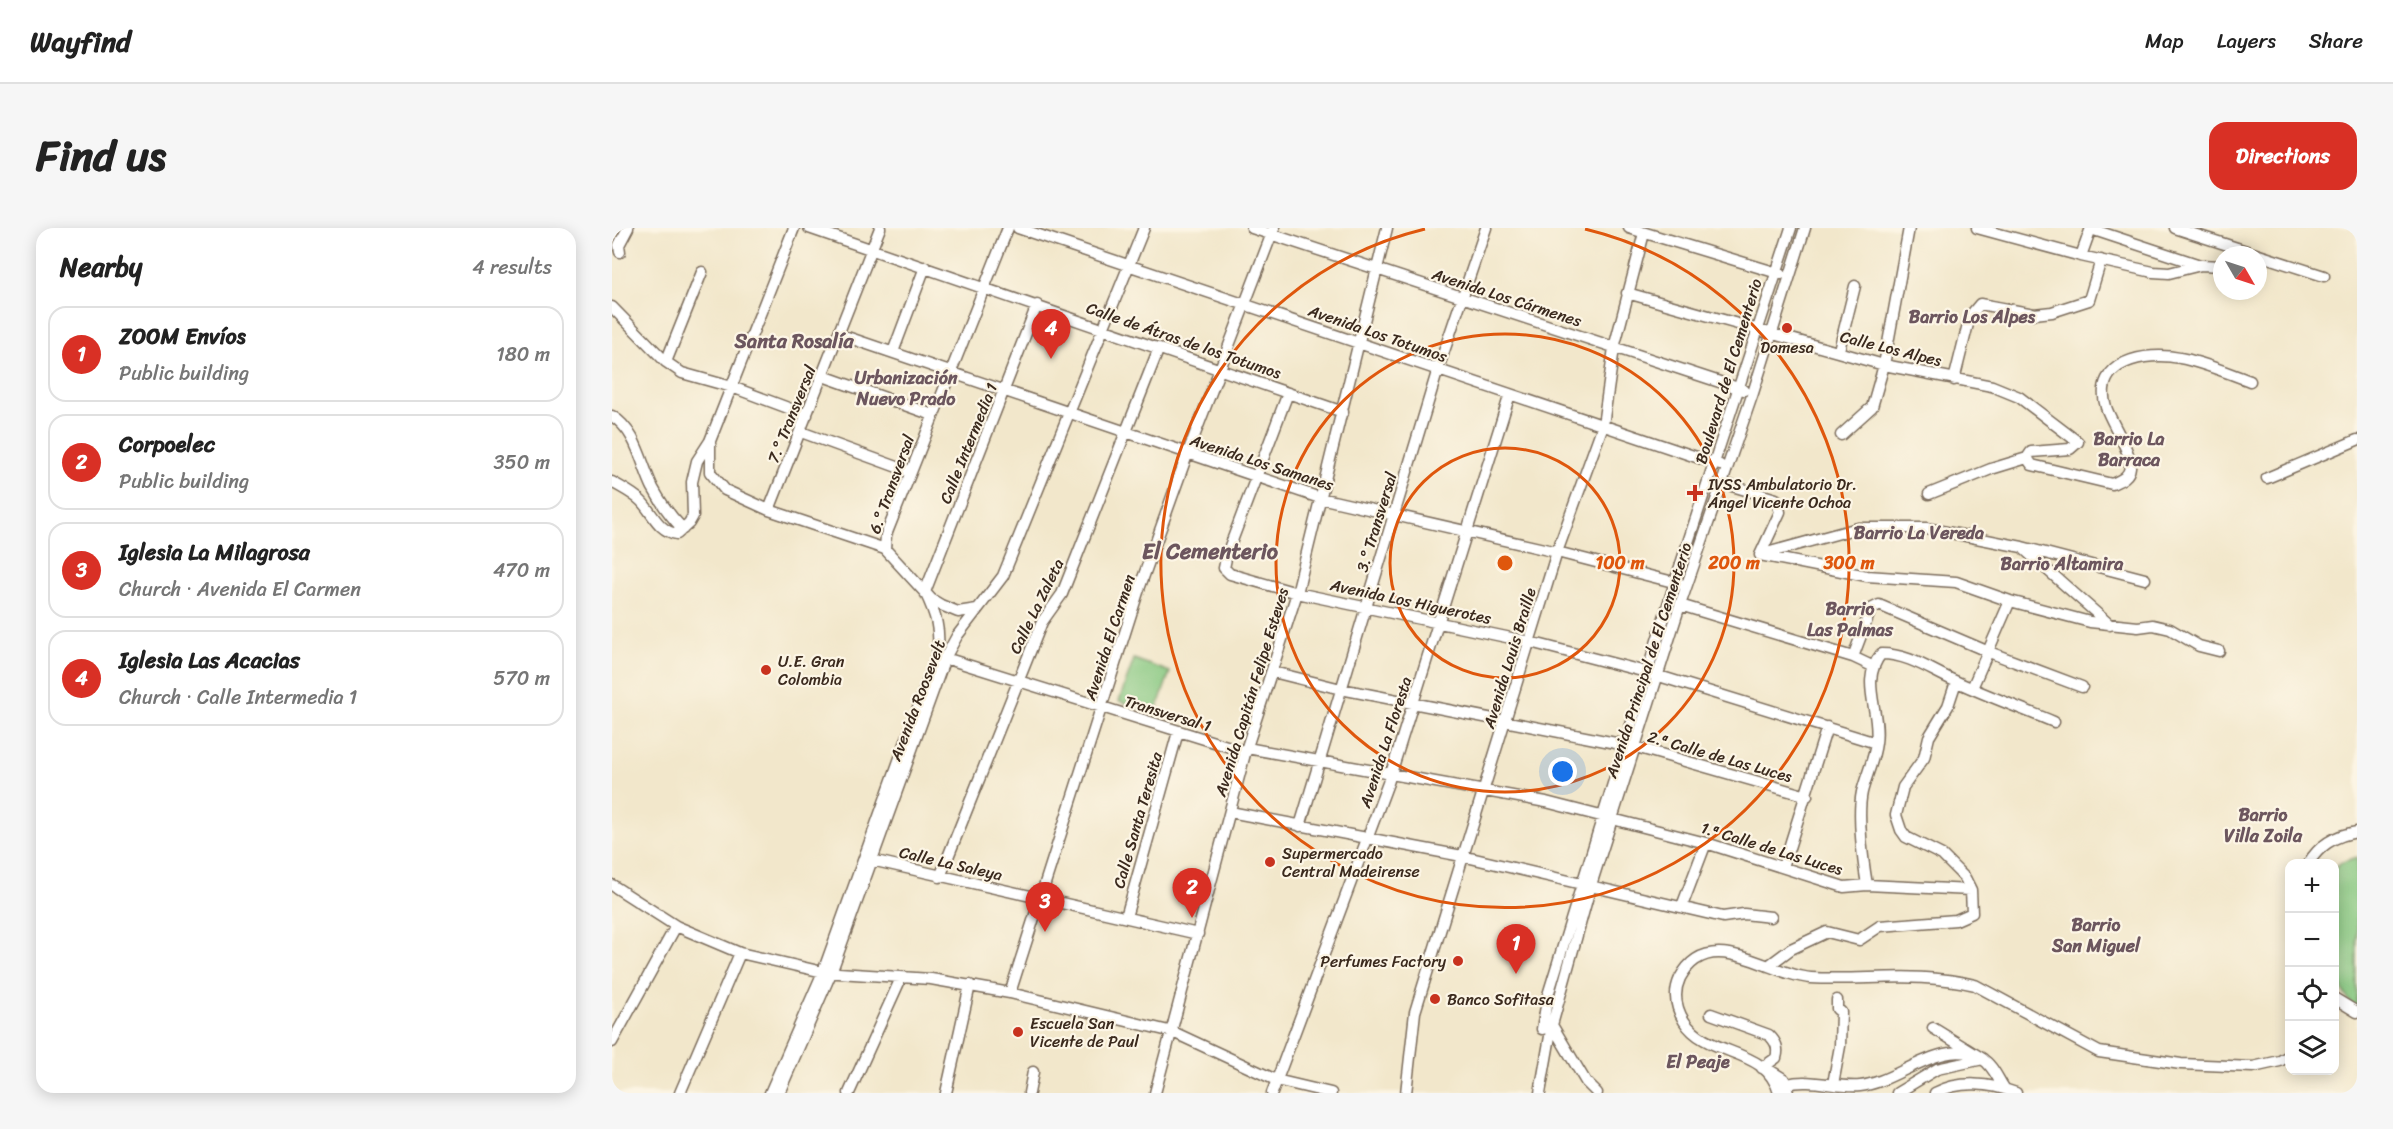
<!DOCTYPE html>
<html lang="en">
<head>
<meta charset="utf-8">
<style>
	body { margin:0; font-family:Sriracha,sans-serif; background:#f6f6f6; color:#222 }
	.controls { position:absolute; right:18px; bottom:18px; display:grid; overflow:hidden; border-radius:12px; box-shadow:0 3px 15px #0003 }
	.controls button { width:54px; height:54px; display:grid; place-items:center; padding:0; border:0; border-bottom:2px solid #e0e0e0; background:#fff; color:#222; font:30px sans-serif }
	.compass { position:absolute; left:1601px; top:18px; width:54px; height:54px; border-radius:50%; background:#fff; box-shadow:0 3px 15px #0003; rotate:129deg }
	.you { position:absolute; left:951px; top:544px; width:21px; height:21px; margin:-15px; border:4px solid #fff; border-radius:50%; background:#1a73e8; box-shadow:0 0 0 9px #1a73e833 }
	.badge { display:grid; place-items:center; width:39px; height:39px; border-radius:50%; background:#d93025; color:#fff; font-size:20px; font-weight:700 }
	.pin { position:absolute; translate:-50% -50px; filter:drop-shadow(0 2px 3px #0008) }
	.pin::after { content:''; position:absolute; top:32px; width:21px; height:18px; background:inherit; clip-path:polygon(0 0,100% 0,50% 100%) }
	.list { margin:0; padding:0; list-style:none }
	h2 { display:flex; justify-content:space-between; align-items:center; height:78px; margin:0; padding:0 24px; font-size:26px }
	h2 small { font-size:20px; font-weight:400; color:#767676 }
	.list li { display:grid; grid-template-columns:39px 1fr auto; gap:18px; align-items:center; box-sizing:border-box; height:96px; margin:0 12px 12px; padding:0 12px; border:2px solid #e0e0e0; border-radius:18px }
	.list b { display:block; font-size:22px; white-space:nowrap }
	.list p { margin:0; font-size:20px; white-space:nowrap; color:#767676 }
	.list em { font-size:20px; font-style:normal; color:#767676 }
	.icon { flex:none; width:33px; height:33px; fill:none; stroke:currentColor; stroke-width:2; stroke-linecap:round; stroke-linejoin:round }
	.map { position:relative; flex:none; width:1745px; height:865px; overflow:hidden; border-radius:18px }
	header { display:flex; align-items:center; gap:36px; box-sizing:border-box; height:84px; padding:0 30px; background:#fff; border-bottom:2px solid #e0e0e0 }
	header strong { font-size:28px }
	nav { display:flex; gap:33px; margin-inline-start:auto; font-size:21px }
	.intro { display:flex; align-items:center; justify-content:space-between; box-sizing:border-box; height:144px; padding:0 36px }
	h1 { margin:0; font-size:42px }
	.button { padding:15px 27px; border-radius:18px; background:#d93025; color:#fff; font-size:21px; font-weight:700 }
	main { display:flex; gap:36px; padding:0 36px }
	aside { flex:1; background:#fff; border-radius:18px; box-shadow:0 3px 15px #0003 }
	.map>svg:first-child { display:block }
	.green { fill:#86c780; stroke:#60784f; stroke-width:1.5 }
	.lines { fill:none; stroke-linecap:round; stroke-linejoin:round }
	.minor-casing { stroke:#7b6c5b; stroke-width:13 }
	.minor { stroke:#fff; stroke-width:10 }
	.ring { fill:none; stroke:#df570d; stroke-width:3 }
	.poi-dot { fill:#c8321e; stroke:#fcf5e5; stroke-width:2 }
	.labels { text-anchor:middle; stroke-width:4.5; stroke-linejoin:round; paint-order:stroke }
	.street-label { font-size:16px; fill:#3b2a1e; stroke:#fcf5e5 }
	.poi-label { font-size:16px; fill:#3b2a1e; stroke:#fcf5e5; text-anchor:start }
	.neighbourhood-label { font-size:18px; font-weight:bold; fill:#6c565e; stroke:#fcf5e5 }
	.quarter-label { font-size:20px; font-weight:bold; fill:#6c565e; stroke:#fcf5e5 }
	.district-label { font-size:22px; font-weight:bold; fill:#6c565e; stroke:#fcf5e5 }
	.centre { fill:#df570d; stroke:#fcf5e5; stroke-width:3 }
	.ring-label { font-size:18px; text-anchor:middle; font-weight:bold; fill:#df570d; stroke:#fcf5e5; stroke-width:4.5; stroke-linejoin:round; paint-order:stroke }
</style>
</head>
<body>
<header>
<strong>Wayfind</strong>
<nav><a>Map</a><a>Layers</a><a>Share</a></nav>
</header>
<div class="intro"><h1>Find us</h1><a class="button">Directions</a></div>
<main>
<aside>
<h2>Nearby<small>4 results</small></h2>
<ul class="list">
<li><span class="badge">1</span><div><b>ZOOM Envíos</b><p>Public building</p></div><em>180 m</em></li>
<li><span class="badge">2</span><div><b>Corpoelec</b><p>Public building</p></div><em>350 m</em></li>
<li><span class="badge">3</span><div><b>Iglesia La Milagrosa</b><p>Church · Avenida El Carmen</p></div><em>470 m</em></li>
<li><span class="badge">4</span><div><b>Iglesia Las Acacias</b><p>Church · Calle Intermedia 1</p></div><em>570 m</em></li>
</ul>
</aside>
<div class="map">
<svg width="1745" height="865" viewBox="0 0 1745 865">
	<rect width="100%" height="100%" fill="#fcf5e5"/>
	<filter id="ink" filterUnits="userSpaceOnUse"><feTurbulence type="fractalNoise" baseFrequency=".0167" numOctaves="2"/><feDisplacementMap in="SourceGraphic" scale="12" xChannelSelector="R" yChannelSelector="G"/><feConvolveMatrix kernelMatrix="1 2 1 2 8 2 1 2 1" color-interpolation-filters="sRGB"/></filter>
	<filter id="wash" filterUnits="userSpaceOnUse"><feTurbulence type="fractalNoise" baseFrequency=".008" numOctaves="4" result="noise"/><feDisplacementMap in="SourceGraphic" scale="24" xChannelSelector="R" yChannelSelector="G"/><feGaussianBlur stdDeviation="1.35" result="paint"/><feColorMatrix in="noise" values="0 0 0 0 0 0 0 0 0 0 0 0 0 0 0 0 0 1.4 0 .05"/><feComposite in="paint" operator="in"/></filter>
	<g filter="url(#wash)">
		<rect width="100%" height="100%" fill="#f2e7cb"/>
		<path class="green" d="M522 431 558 444 543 486 507 473Z
			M1745 629V781C1711 754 1723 681 1723 641L1728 635Z"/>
	</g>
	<g filter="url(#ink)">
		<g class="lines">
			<g class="minor-casing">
				<path id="minor" d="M197 0 731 184
					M406 0 1108 237
					M640 0 1132 162
					M1017 0 1169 46
					M1365 0 1469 28 1541 44 1557 45 1589 37 1610 38
					M1563 0 1712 48
					M1479 1 1588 37
					M8 24 7 17 16 0
					M1469 28 1479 0
					M1015 65 1272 137 1380 158 1407 169 1466 214 1458 221 1419 224 1415 230
					M0 79 54 134 70 145 120 159 195 187
					M226 106 708 270 945 324 1069 356
					M1227 122 1243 58
					M281 124 313 39
					M54 134 90 44
					M211 148 321 187
					M1342 152 1358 88 1368 76 1422 86 1440 84 1477 72 1489 32
					M676 165 615 326 612 340 618 346 685 365 918 414 1034 444 1264 515
					M0 188C25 203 29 236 41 260 49 275 59 289 71 301
					M189 204 299 244
					M1229 207 1260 179 1272 137 1297 0
					M98 213V244L113 262 157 282 273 321 319 371 329 377 346 384 365 381
					M1415 230 1420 237 1500 256C1509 252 1517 249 1518 239 1520 224 1499 195 1494 179 1480 133 1534 123 1568 130 1591 134 1615 145 1638 153
					M1655 250 1745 212
					M0 254C10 260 21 265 29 273 41 285 46 303 65 306L77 295 81 288 80 254 85 233 98 213 182 0
					M1110 255 1164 271 1168 284 1148 327 1255 348 1344 354 1398 373 1478 394 1526 399 1541 397 1558 401 1587 418 1607 423
					M1317 266 1379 241 1415 230
					M157 282 268 0
					M273 321 274 307 396 0
					M1413 322 1498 397
					M1151 326 1246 300H1314L1410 319 1533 351
					M313 364 425 77
					M1068 377 1241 429 1260 438
					M1241 429 1259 381 1267 377 1377 424 1470 459
					M333 430 634 524
					M661 444 729 461 1024 519 1195 568
					M1360 460 1398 373
					M635 520 934 574 1094 615 1232 659 1255 657 1359 662
					M618 584 850 628 1111 689 1132 686 1159 689
					M688 598 826 141 874 0
					M255 631 586 706
					M1696 636C1707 617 1724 607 1745 604
					M1171 639 1215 499
					M328 649 430 394 450 366 547 120
					M0 657 64 698 128 725 211 744 319 751 398 765 561 804 664 852 719 865
					M1255 657C1251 633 1245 587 1250 564 1254 548 1262 532 1264 515 1269 482 1247 454 1269 426 1297 426 1318 442 1343 453 1375 468 1409 480 1442 494
					M1070 678 1094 615
					M514 689 566 504
					M1156 738 1179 721 1215 704 1247 712 1268 698 1344 692 1360 685 1359 662 1353 650 1330 627 1294 609 1289 602 1284 587 1291 559 1312 530 1317 509 1336 478 1344 454
					M398 765 526 364 575 227 662 0
					M1722 770 1745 784
					M1099 786 1157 807C1164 814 1167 820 1164 830L1150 840
					M0 814 64 698
					M1154 840 1172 851 1176 865
					M1175 856C1199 850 1224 860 1248 858 1285 855 1331 807 1370 831 1380 836 1386 851 1392 860
					M1221 856 1228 818 1229 784 1225 781V772
					M68 865 128 725
					M158 865 211 744 325 427C329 402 324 387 313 364
					M167 865 219 745 333 430 345 408 391 348 532 0
					M237 865 289 750
					M334 865 358 757
					M417 865 421 844
					M543 865 634 522 685 365 775 0
					M660 865 776 555 898 166
					M794 865 803 784 945 324 991 197 1002 120 1032 5
					M928 865 940 797 930 801 936 767 1063 354 1179 0
					M985 865 974 854 940 797 979 657 1068 377 1141 165 1193 0
					M1167 865C1155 818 1095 830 1072 793 1064 780 1061 765 1068 750 1097 695 1156 747 1199 750 1256 753 1306 743 1363 757L1487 824 1569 836 1641 839 1668 833 1678 827
					M1285 865 1325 841 1371 831 1321 800
					M1323 865C1348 852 1378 855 1404 865"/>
			</g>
			<use href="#minor" class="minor"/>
		</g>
	</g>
	<g class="ring">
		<circle cx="893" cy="335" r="115"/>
		<circle cx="893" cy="335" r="229"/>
		<path d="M973 1A344 344 0 1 1 813 1"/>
	</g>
	<g class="poi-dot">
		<circle cx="1175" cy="100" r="6"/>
		<path d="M1080 256h6v6h6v6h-6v6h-6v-6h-6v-6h6z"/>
		<circle cx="154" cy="442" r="6"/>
		<circle cx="658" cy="634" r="6"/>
		<circle cx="846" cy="733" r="6"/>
		<circle cx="823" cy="771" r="6"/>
		<circle cx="406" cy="804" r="6"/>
	</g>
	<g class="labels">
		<g class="street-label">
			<text transform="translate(895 69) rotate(18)" y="6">Avenida Los Cármenes</text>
			<text transform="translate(766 105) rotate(19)" y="6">Avenida Los Totumos</text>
			<text transform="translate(572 112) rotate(19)" y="6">Calle de Átras de los Totumos</text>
			<text transform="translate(1279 120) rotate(14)" y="6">Calle Los Alpes</text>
			<text transform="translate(1116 143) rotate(-73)" y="6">Boulevard de El Cementerio</text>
			<text transform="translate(179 186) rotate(-68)" y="6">7.° Transversal</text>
			<text transform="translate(356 215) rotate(-68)" y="6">Calle Intermedia 1</text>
			<text transform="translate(650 234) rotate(18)" y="6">Avenida Los Samanes</text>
			<text transform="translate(279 256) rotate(-70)" y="6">6.° Transversal</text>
			<text transform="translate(764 294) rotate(-73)" y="6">3.° Transversal</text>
			<text transform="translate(799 373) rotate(12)" y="6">Avenida Los Higuerotes</text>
			<text transform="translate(424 378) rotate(-64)" y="6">Calle La Zaleta</text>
			<text transform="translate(497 409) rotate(-72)" y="6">Avenida El Carmen</text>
			<text transform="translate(897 430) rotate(-73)" y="6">Avenida Louis Braille</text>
			<text transform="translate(1036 432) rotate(-72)" y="6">Avenida Principal de El Cementerio</text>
			<text transform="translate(639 464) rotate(-73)" y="6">Avenida Capitán Felipe Esteves</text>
			<text transform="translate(305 472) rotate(-69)" y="6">Avenida Roosevelt</text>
			<text transform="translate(556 485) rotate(17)" y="6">Transversal 1</text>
			<text transform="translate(773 514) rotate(-72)" y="6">Avenida La Floresta</text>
			<text transform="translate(1108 528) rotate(16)" y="6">2.ª Calle de Las Luces</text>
			<text transform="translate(525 592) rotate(-74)" y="6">Calle Santa Teresita</text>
			<text transform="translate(1160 620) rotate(17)" y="6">1.ª Calle de Las Luces</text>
			<text transform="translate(339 635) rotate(13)" y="6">Calle La Saleya</text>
		</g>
		<g class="poi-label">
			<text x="1175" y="125" text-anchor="middle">Domesa</text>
			<text x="1096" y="262">IVSS Ambulatorio Dr.<tspan x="1096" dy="18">Ángel Vicente Ochoa</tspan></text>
			<text x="166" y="439">U.E. Gran<tspan x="166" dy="18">Colombia</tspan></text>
			<text x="670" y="631">Supermercado<tspan x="670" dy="18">Central Madeirense</tspan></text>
			<text x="834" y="739" text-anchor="end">Perfumes Factory</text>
			<text x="835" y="777">Banco Sofitasa</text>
			<text x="418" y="801">Escuela San<tspan x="418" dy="18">Vicente de Paul</tspan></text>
		</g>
		<g class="neighbourhood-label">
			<text x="1360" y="95">Barrio Los Alpes</text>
			<text x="294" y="156">Urbanización<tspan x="294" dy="21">Nuevo Prado</tspan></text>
			<text x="1517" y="217">Barrio La<tspan x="1517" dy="21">Barraca</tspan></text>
			<text x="1307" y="311">Barrio La Vereda</text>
			<text x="1450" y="342">Barrio Altamira</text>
			<text x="1238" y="387">Barrio<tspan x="1238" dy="21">Las Palmas</tspan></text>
			<text x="1651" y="593">Barrio<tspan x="1651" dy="21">Villa Zoila</tspan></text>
			<text x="1484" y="703">Barrio<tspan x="1484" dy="21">San Miguel</tspan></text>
			<text x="1086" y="840">El Peaje</text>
		</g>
		<g class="quarter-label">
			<text x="182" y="120">Santa Rosalía</text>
		</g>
		<g class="district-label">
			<text x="598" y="331">El Cementerio</text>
		</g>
	</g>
	<circle cx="893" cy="335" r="9" class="centre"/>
	<g class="ring-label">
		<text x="1008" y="341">100 m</text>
		<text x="1122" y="341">200 m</text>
		<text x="1237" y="341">300 m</text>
	</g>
</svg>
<div class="controls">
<button>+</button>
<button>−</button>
<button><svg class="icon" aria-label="locate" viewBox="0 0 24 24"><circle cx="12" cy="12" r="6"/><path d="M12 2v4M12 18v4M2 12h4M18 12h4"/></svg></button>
<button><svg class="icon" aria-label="layers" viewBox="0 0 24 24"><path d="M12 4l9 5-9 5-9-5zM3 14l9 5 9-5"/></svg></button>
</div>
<svg class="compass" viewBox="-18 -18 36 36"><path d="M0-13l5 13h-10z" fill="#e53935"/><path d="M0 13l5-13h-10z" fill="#767676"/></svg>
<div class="you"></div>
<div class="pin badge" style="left:904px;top:746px">1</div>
<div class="pin badge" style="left:580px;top:690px">2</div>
<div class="pin badge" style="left:433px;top:704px">3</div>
<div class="pin badge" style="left:439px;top:131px">4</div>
</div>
</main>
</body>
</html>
